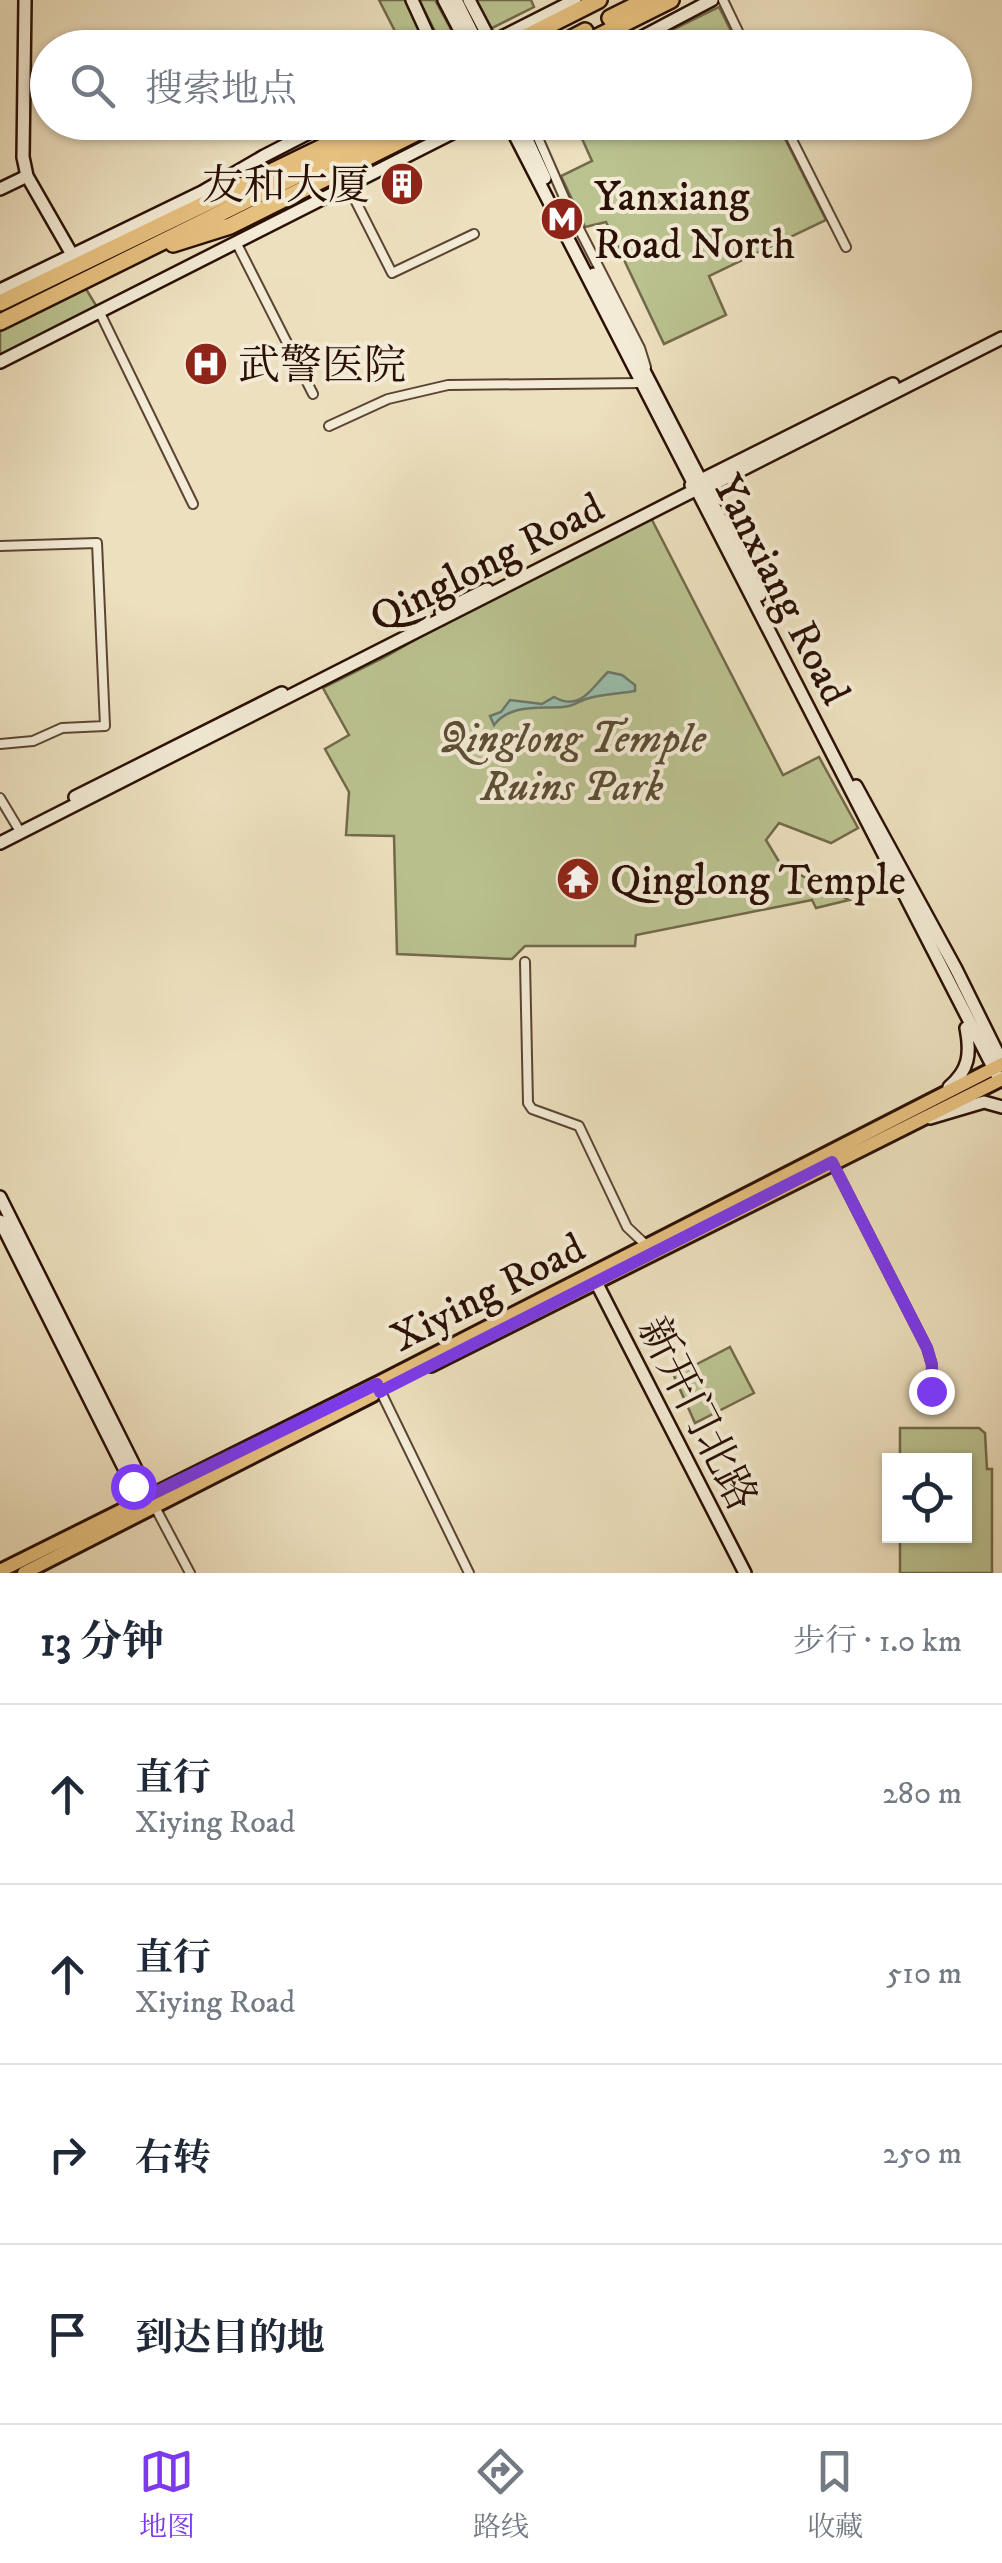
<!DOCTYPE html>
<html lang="zh">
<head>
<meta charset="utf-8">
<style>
	body { margin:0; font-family:"IM FELL DW Pica","Noto Serif SC",serif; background:#f2f2f3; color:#1f2937 }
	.controls { position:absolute; right:30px; bottom:30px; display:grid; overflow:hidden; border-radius:0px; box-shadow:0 2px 8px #0004 }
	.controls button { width:90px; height:90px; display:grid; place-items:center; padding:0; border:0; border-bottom:2px solid #e0e1e3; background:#fff; color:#1f2937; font:50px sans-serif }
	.stop { position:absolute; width:30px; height:30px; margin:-22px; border:8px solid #7c3aed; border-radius:50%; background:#fff }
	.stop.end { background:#7c3aed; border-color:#fff; box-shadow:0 2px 10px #0008 }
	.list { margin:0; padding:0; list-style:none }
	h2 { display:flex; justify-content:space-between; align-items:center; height:130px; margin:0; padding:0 40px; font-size:42px }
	h2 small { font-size:32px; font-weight:400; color:#747a83 }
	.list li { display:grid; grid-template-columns:65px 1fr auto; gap:30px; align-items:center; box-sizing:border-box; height:180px; padding:0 40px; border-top:2px solid #e0e1e3 }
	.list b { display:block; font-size:38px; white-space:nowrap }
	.list p { margin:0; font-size:32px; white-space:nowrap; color:#747a83 }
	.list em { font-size:32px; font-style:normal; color:#747a83 }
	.icon { flex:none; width:55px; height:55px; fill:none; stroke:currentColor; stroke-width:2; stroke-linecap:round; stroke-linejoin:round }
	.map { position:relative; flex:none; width:1002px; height:1573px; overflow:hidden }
	.search { position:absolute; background:#fff; box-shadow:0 2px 8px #0004; left:30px; right:30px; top:30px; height:110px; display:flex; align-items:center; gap:25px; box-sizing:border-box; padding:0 35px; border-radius:55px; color:#747a83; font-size:38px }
	.sheet { height:850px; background:#fff }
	nav { display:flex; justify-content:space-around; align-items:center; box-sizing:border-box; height:140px; border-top:2px solid #e0e1e3; background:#fff; font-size:28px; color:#747a83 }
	nav a { display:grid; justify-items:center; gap:5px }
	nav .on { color:#7c3aed }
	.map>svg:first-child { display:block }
	.green { fill:#bac290; stroke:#72694a; stroke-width:2.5 }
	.water { fill:#9abead; stroke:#6d786a; stroke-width:2.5 }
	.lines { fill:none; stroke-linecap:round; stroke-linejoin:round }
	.street-casing { stroke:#5b4433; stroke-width:12 }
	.secondary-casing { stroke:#2a1005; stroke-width:16 }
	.primary-casing { stroke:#2a1005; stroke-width:18 }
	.highway-casing { stroke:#2a1005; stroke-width:20 }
	.street { stroke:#f3ebd5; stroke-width:8 }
	.secondary { stroke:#f3ebd5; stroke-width:11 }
	.primary { stroke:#e6c07f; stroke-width:12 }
	.highway { stroke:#e6c07f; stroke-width:15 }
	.route { stroke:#7c3aed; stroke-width:12 }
	.labels { text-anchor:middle; stroke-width:8; stroke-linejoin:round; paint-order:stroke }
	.poi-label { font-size:42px; fill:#2a1005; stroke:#f3ebd5; text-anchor:start }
	.street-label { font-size:42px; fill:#2a1005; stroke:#f3ebd5 }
	.park-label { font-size:42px; font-style:italic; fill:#5c4e36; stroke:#f3ebd5 }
</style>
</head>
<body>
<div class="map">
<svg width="1002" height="1573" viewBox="0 0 1002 1573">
	<rect width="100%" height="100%" fill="#ede0be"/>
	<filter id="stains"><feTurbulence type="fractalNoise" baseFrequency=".002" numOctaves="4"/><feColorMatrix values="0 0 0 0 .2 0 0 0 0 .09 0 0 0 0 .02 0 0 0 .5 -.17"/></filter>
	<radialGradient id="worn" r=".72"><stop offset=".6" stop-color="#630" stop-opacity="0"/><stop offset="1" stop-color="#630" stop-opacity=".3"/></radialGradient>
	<path class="green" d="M379 0H408L423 32 399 39Z
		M419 0H435L453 33 451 47H443Z
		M469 0H531L534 7 486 31Z
		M719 7 739 47H638Z
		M575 123H777L826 220 709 276 726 315 664 344 606 222 585 227 561 176 592 161Z
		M83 284 97 307 0 355V327Z
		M651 518 783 775 819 757 858 828 831 843 779 823 766 840 781 865 849 900 816 908 812 900 636 935 635 946H525L512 959 397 954 394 836 346 835 349 792 325 749 349 735 323 688 385 657 496 594Z
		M730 1347 754 1393 695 1423 674 1376Z
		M900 1428H979L985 1433 987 1469H992V1573H900V1536H964V1460H900Z"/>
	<path class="water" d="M608 672 622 675 635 685V691C619 694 601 694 586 699 578 702 572 707 563 707 540 709 511 703 494 725L490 716 501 712 510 700 542 704 554 697C581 712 591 688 608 672Z"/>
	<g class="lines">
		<g class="street-casing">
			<path id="street" d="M723 0 746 48
				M531 122 570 211 640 348 646 367
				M783 122 846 247
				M349 188 392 273 474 234
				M237 244 313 394
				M100 313 193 504
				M329 426 388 399 448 385 642 383
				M0 546 97 543 105 726 62 728 33 741 0 744
				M0 798 21 833
				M525 962 528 1103 532 1109 579 1126 627 1227 646 1245
				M832 1162 927 1348 932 1365 931 1391
				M377 1384 469 1573
				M155 1507 190 1573"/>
		</g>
		<g class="secondary-casing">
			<path id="secondary" d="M25 0 23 157 27 176 74 258
				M412 0 434 48
				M444 0 469 48
				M456 0 480 48
				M469 0 491 42
				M480 48 575 0
				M621 48 712 0
				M508 122 997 1075
				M519 122 545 178
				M0 189 27 176
				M594 274 760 595
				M0 290 202 192 264 156 330 122
				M0 362 474 122
				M691 485 893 384
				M441 612 487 589
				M856 786 956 969 1002 1062
				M75 797 282 693
				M0 843 697 489 706 488 1002 338
				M949 1087C969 1070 971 1054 966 1028
				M930 1118 984 1102 1002 1107
				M0 1197 153 1503
				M0 1221 144 1508
				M596 1282 745 1573"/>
		</g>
		<g class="primary-casing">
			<path id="primary" d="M431 1365 1002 1079
				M0 1571 380 1382 1002 1064
				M24 1573 373 1395"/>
		</g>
		<g class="highway-casing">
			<path id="highway" d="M610 18 646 0
				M504 48 599 0
				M553 48 585 31
				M575 48 671 0
				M173 244 230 226 438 122
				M0 303 374 122
				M0 322 405 122"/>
		</g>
		<use href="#street" class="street"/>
		<use href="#secondary" class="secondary"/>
		<use href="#primary" class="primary"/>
		<use href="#highway" class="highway"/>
	</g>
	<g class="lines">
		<path class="route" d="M133 1486 140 1500 377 1384 380 1392 383 1390 832 1162 927 1348 932 1365 931 1391"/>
	</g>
	<defs>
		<g id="building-disc" transform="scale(2.25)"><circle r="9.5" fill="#8f2418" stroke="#f3ebd5"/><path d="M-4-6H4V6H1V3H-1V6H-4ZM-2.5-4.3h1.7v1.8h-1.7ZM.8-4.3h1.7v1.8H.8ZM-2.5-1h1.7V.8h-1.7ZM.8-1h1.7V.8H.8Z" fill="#fff"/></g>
		<g id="metro-disc" transform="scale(2.25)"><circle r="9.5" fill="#8f2418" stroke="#f3ebd5"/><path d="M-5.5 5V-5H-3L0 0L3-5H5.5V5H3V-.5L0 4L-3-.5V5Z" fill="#fff"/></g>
		<g id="hospital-disc" transform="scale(2.25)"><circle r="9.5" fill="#8f2418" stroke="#f3ebd5"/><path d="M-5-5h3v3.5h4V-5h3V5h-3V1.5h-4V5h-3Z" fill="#fff"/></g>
		<g id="temple-disc" transform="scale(2.25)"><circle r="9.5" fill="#8f2418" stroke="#f3ebd5"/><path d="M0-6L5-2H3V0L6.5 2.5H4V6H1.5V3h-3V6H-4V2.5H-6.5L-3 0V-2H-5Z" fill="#fff"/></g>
	</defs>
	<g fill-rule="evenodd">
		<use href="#building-disc" x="402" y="184"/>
		<use href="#metro-disc" x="562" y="219"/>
		<use href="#hospital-disc" x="206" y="364"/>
		<use href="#temple-disc" x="578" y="879"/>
	</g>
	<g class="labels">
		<g class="poi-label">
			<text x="370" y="199" text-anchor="end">友和大厦</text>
			<text x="594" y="210">Yanxiang<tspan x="594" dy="48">Road North</tspan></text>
			<text x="238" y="379">武警医院</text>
			<text x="610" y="894">Qinglong Temple</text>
		</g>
		<g class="street-label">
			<text transform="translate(486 561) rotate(-27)" y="15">Qinglong Road</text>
			<text transform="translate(783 589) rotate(63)" y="15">Yanxiang Road</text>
			<text transform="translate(487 1291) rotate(-27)" y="15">Xiying Road</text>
			<text transform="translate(699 1413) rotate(63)" y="15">新开门北路</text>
		</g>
		<g class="park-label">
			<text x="572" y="752">Qinglong Temple<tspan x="572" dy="48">Ruins Park</tspan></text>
		</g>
	</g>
	<rect width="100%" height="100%" filter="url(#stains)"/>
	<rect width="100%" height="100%" fill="url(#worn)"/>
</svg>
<div class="controls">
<button><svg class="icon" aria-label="locate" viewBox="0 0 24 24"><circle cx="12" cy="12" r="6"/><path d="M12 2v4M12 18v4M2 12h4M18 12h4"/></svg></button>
</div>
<div class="stop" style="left:133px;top:1486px"></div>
<div class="stop end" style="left:931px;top:1391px"></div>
<div class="search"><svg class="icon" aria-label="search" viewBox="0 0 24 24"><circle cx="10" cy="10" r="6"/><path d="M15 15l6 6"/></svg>搜索地点</div>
</div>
<section class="sheet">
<h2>13 分钟<small>步行 · 1.0 km</small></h2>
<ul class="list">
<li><svg class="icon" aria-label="ahead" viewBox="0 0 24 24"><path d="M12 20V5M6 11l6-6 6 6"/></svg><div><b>直行</b><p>Xiying Road</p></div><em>280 m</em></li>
<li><svg class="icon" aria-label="ahead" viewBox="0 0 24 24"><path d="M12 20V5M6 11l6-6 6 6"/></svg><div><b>直行</b><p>Xiying Road</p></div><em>510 m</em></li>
<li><svg class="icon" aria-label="right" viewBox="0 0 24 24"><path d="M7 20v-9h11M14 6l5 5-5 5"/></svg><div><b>右转</b></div><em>250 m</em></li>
<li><svg class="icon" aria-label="arrive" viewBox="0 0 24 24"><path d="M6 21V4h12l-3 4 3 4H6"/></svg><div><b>到达目的地</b></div></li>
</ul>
</section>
<nav>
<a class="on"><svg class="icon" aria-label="map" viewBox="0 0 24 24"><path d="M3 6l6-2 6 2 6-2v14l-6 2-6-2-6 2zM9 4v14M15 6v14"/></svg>地图</a>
<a><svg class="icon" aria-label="directions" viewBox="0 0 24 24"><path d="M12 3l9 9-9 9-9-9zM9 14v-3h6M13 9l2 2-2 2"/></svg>路线</a>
<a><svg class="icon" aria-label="saved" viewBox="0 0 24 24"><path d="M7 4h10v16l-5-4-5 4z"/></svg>收藏</a>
</nav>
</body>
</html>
